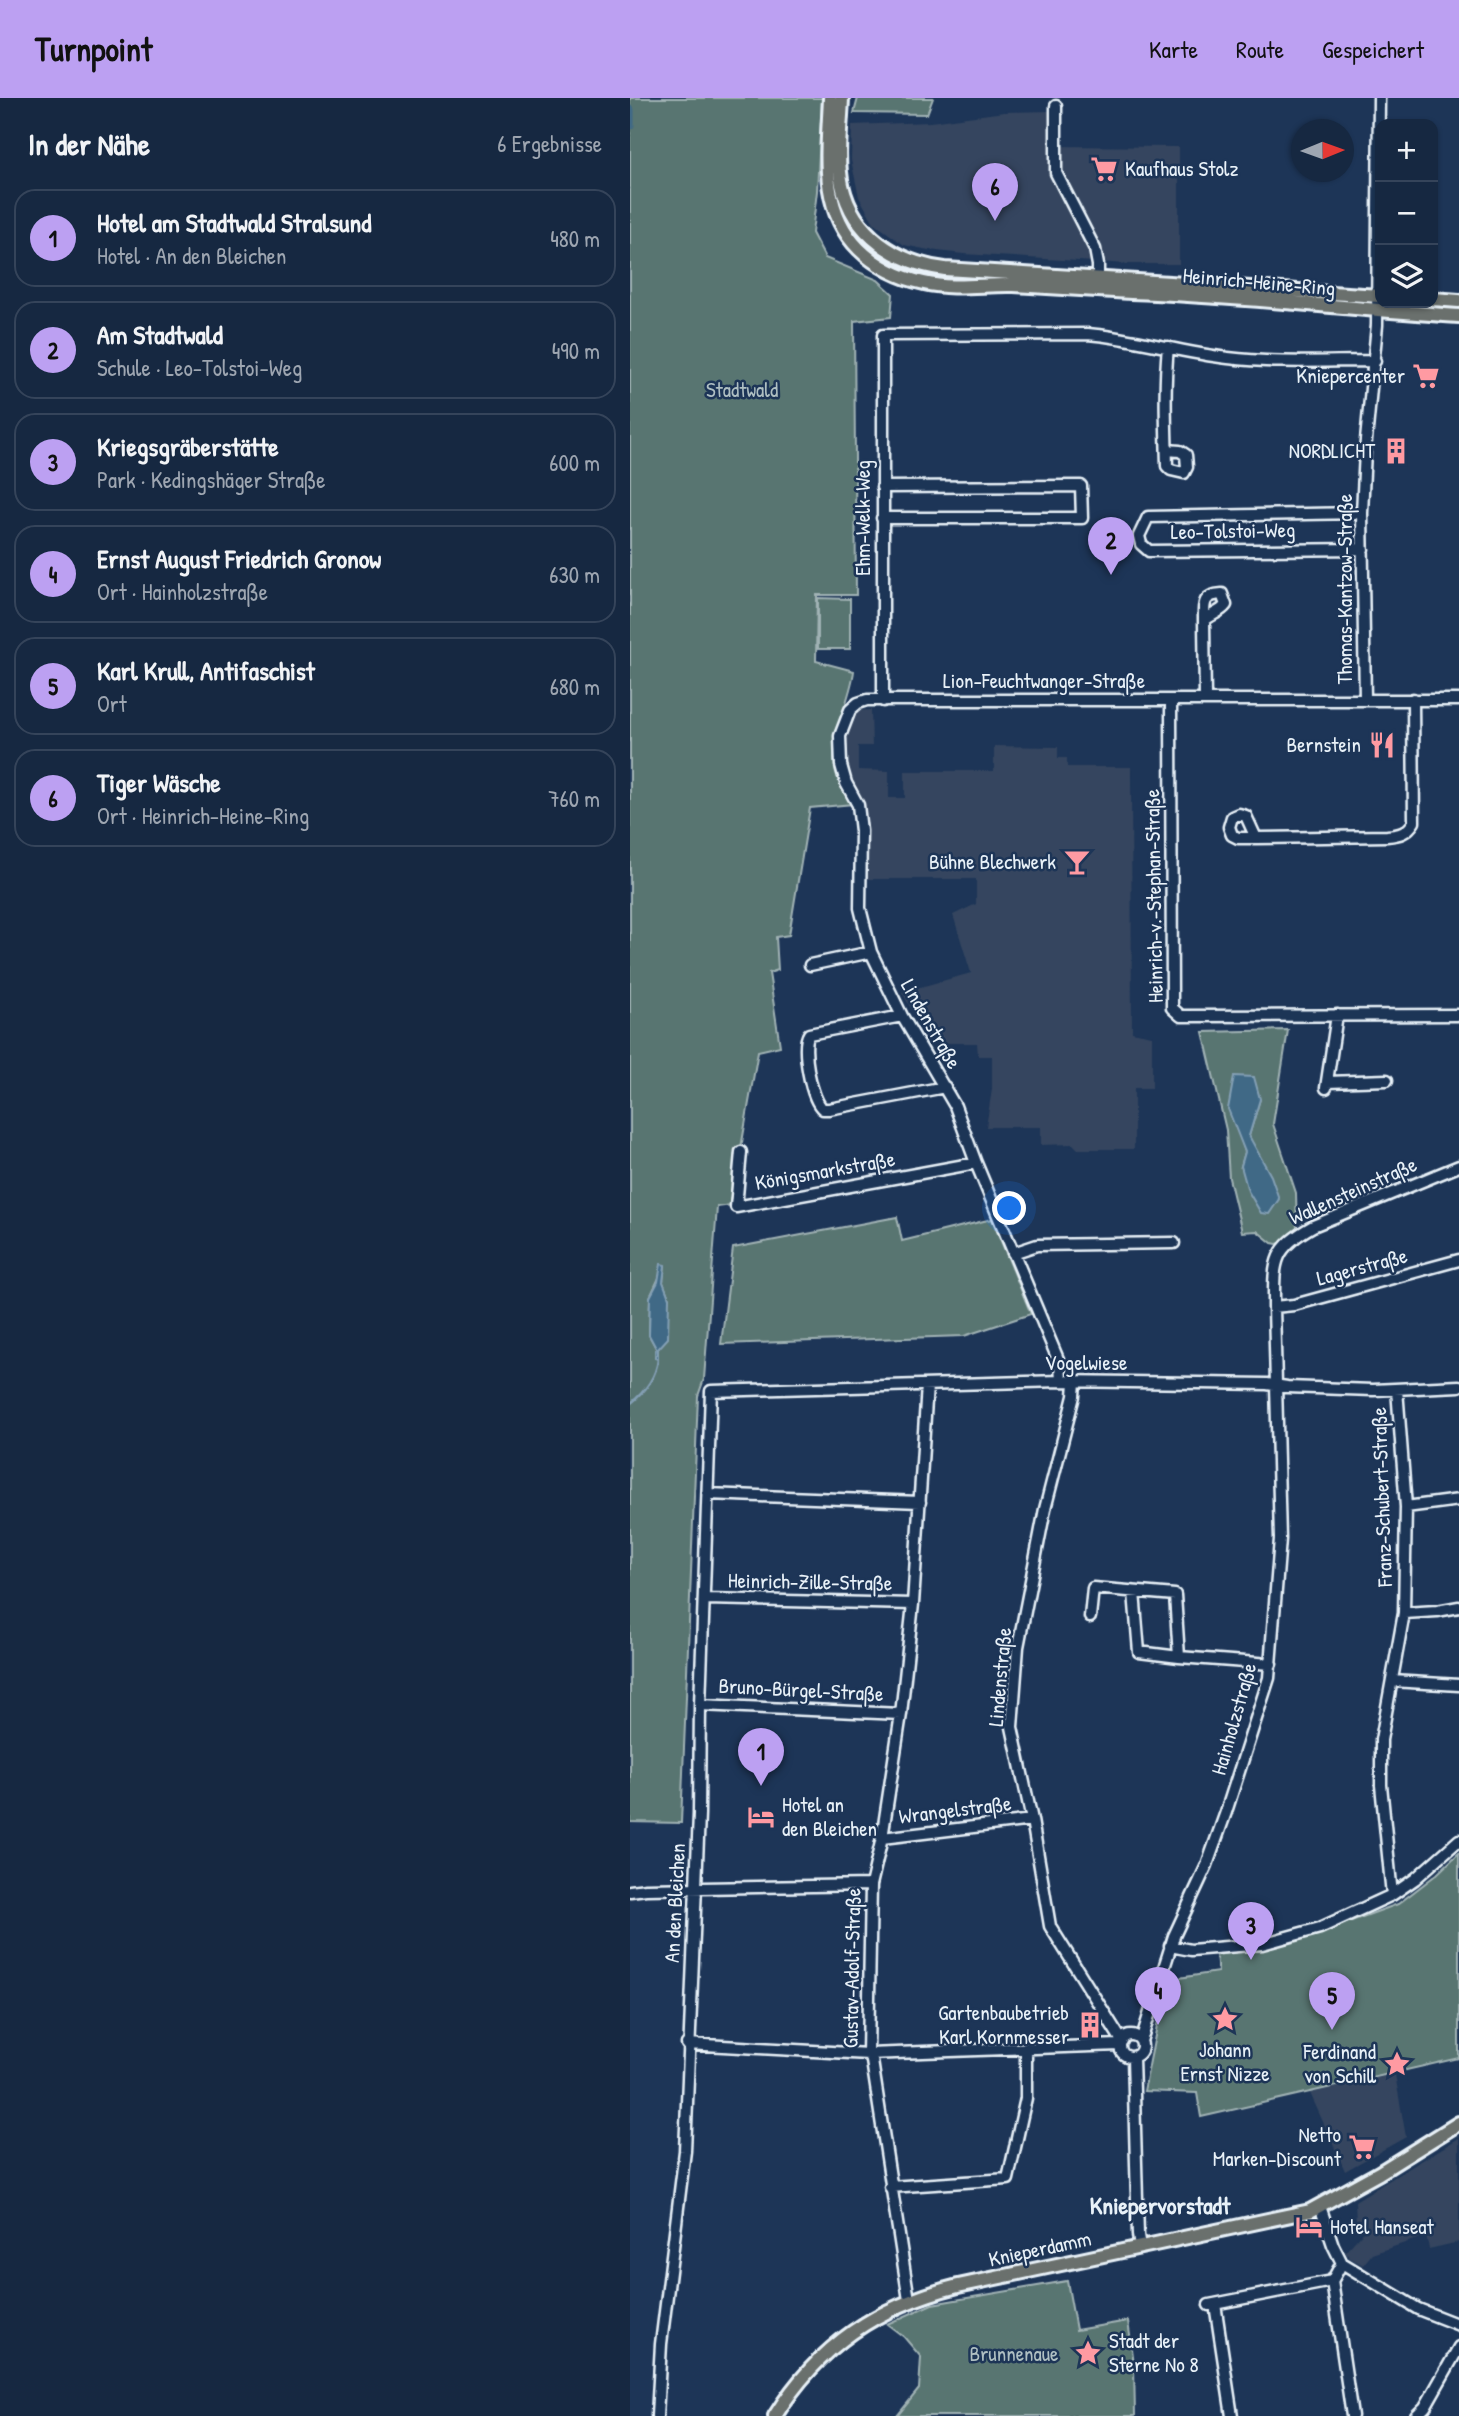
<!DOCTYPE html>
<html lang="de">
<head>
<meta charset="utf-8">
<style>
	body { margin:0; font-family:"Patrick Hand",sans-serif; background:#23344c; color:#f1f3f6 }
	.controls { position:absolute; right:21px; top:21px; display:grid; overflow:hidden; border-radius:14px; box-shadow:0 2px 5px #0004 }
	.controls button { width:63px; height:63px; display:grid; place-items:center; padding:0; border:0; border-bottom:2px solid #35445a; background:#162841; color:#f1f3f6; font:35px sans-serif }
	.compass { position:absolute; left:661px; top:21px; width:63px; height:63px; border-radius:50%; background:#162841; box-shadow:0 2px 5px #0004; rotate:89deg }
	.you { position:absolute; left:380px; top:1111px; width:24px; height:24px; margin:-18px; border:5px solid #fff; border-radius:50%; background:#1a73e8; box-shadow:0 0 0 10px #1a73e833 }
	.badge { display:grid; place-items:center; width:46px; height:46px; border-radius:50%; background:#bca0f2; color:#111; font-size:23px; font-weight:700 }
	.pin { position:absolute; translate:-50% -58px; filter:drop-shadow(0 2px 4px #0008) }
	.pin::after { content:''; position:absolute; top:37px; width:24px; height:21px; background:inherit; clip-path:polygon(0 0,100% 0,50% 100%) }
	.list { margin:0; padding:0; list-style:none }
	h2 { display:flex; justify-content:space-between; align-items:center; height:91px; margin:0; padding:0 28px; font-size:30px }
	h2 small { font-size:23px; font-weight:400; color:#9ea6b1 }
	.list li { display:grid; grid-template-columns:46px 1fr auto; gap:21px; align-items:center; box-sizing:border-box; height:98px; margin:0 14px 14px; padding:0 14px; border:2px solid #35445a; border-radius:21px }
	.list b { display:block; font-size:26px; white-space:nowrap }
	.list p { margin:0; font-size:23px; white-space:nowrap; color:#9ea6b1 }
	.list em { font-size:23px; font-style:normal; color:#9ea6b1 }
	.icon { flex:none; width:38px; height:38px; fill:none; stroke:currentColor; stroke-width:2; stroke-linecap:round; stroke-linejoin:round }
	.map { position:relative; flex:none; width:829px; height:2318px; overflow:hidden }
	header { display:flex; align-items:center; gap:42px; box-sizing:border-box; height:98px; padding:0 35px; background:#bca0f2; color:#111 }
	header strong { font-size:33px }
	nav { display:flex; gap:38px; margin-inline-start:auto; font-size:24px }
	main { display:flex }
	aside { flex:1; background:#162841 }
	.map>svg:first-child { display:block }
	.built { fill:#34455f }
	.green { fill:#597471; stroke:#a0b2b4; stroke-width:2; fill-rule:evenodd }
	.water { fill:#3f6986; stroke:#839fb4; stroke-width:2 }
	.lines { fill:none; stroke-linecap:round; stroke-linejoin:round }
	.stream { stroke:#839fb4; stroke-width:2.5 }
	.canal { stroke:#3f6986; stroke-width:9 }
	.minor-casing { stroke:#e8f1f8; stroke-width:15 }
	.major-casing { stroke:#e8f1f8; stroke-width:18 }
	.minor { stroke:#1d3557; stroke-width:10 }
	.major { stroke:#6b706d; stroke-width:12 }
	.labels { text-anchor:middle; stroke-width:5; stroke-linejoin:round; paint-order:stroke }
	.poi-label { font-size:21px; fill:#e8f1f8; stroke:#1d3557; text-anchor:end }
	.street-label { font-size:21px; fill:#e8f1f8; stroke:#1d3557 }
	.park-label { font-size:21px; fill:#afbfc2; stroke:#1d3557 }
	.quarter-label { font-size:24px; font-weight:bold; fill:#e8f1f8; stroke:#1d3557 }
</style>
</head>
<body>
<header>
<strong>Turnpoint</strong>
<nav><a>Karte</a><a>Route</a><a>Gespeichert</a></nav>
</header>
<main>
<aside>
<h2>In der Nähe<small>6 Ergebnisse</small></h2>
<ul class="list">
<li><span class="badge">1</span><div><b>Hotel am Stadtwald Stralsund</b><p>Hotel · An den Bleichen</p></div><em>480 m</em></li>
<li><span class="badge">2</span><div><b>Am Stadtwald</b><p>Schule · Leo-Tolstoi-Weg</p></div><em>490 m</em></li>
<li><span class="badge">3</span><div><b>Kriegsgräberstätte</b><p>Park · Kedingshäger Straße</p></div><em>600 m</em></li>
<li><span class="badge">4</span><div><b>Ernst August Friedrich Gronow</b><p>Ort · Hainholzstraße</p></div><em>630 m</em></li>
<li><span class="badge">5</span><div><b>Karl Krull, Antifaschist</b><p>Ort</p></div><em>680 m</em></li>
<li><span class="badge">6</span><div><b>Tiger Wäsche</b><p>Ort · Heinrich-Heine-Ring</p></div><em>760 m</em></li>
</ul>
</aside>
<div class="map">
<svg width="829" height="2318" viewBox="0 0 829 2318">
	<rect width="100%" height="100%" fill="#1d3557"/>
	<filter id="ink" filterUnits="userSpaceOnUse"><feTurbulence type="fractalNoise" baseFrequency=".0143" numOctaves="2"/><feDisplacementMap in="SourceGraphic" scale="14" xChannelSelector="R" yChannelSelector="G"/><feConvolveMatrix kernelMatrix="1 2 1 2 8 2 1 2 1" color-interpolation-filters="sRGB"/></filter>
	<g filter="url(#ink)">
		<path class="built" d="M421 13V48L549 49V166H498L333 156 299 152 274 147 244 125 229 99 221 62 222 27 300 24 374 14Z
			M241 612 242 648H228V672L259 673V700H275V673H364V648L428 649V660H437V669H501L502 934 522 938V990H504V1051H448L443 1046 411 1047V1029H356L362 991V958H348L347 945H300L272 894 341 875 323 817 346 806V781H224L223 702 208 683 205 665 207 630 213 613Z
			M765 1976 776 2039 715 2073 680 1995Z
			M829 2040V2144L799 2151 796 2138 742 2156 733 2167 720 2160 715 2154 735 2132 734 2124 726 2126 725 2103Z"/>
		<path class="green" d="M0 0H192L187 93 182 135 195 160 248 182 263 196 261 219 224 223 226 497H187L186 563 224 573C220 606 192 652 210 685 213 691 218 697 223 702V706L180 710 159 837 146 839 148 872 139 875 150 948 128 953 101 1107 87 1109 74 1281 68 1298 51 1725 0 1724ZM35 1167 33 1184 39 1200 28 1251V1260H25L26 1250 19 1237 20 1199Z
			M228 0H303L297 16 224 15Z
			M188 500 220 501V551H188Z
			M658 932 643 1026 666 1095 667 1132 653 1144 647 1146 642 1145 627 1133 612 1134 599 1080 596 1032 573 934ZM630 1001 619 1038 628 1059 611 1068 615 1054 609 1036Z
			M267 1119 272 1143 362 1121 401 1216 334 1238 91 1246 103 1150Z
			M829 1755V1960L571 2019 567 1995 514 1993 536 1882 588 1874 586 1857 633 1850 691 1834 768 1806 807 1776Z
			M437 2183 446 2232 498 2223 504 2266 505 2318H267L289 2291 291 2259 274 2239 257 2226 302 2206Z"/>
		<path class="water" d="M604 978 624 979 630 1001 619 1038 641 1078 649 1101 639 1116 631 1115 618 1093 611 1068 615 1054 598 1011Z
			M31 1166 35 1167 33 1184 39 1200 38 1240 28 1251V1261L25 1260 26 1250 19 1237 20 1199 28 1184Z"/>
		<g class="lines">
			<path class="stream" d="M0 1306C15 1294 26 1280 28 1261"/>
			<path class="canal" d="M0 12V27"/>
			<g class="minor-casing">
				<path id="minor" d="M426 8V75L465 151 468 167V186
					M537 352 550 353 556 357 557 369 554 375 541 372 537 368C536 329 534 288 538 249
					M252 389 451 388 452 420H252
					M732 415 518 419 509 438 511 446 519 453 733 451
					M574 523C574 506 572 497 592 496L596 507C590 515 581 516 574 523L575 601
					M735 601 732 415 735 353 747 227 749 0
					M541 602 542 910 551 918 829 917
					M253 603V237L458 236C506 240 551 255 598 260 646 266 696 263 745 263
					M626 740H608L602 737 599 729 602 719 609 716 616 718 626 740 757 738C770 737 777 735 784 724L783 601
					M180 867 241 854
					M272 918 179 936C171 948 181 1002 193 1011H199L315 989
					M697 984 757 982
					M696 990 707 917
					M111 1054 106 1109 346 1065
					M383 1155 407 1147 544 1145
					M644 1209 664 1207 829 1162
					M431 1283 430 1266 346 1065 325 1008 272 918 241 854 230 810 231 733 228 707 216 685 211 667 210 638 220 612 228 605 237 602H829
					M445 1284 444 1298 415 1411 388 1549 382 1629 402 1722 420 1828 492 1943
					M78 1396 290 1404
					M776 1409 829 1402
					M504 1494 509 1554 549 1559
					M75 1501 283 1506
					M774 1515 807 1513 829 1509
					M460 1519 463 1490 545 1497 549 1559 641 1566
					M762 1583 829 1587
					M70 1607 271 1616
					M252 1740 402 1722
					M0 1793 16 1791 241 1787
					M762 1797 751 1687V1642L774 1515 776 1409 767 1291
					M540 1848 561 1852 632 1846 690 1830 762 1797 785 1781 829 1742
					M490 1948a11 11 0 1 1 22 0a11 11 0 1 1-22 0Z
					M511 1943 544 1838 577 1767 596 1714 639 1580 650 1441 644 1209C644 1164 642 1151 683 1128L829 1068
					M57 1946 238 1956 490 1947
					M503 1959 508 2137 510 2149
					M260 2089 378 2081 396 2000V1950
					M690 2108 703 2147 712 2165 788 2211 829 2227
					M702 2183 722 2318
					M702 2183 712 2165
					M279 2202 242 1963 238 1956 241 1787 252 1740 271 1616 283 1506 297 1287
					M585 2206 602 2318
					M579 2207 702 2183
					M27 2318 31 2246 55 2053 69 1716 70 1607 81 1293 431 1283 637 1286 657 1289 743 1292 829 1288
					M786 2318 795 2309 829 2249"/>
			</g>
			<g class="major-casing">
				<path id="major" d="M200 0C198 52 188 110 229 151 246 168 270 180 294 185 324 192 354 186 384 187 423 189 462 192 501 194 610 198 720 211 829 218
					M212 0C211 28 206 59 212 87 223 137 267 165 315 171L750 198
					M803 201 829 203
					M145 2318C189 2247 248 2208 328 2188L680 2113 749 2075 829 2025"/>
			</g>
			<use href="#minor" class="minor"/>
			<use href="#major" class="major"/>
		</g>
	</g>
	<defs>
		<g id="supermarket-bare" transform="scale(2.1)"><path d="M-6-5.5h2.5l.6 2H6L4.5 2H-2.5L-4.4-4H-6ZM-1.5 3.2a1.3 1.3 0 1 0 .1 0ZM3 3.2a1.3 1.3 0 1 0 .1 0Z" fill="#ff9aa2" stroke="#1d3557" stroke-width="2.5" paint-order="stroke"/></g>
		<g id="building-bare" transform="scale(2.1)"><path d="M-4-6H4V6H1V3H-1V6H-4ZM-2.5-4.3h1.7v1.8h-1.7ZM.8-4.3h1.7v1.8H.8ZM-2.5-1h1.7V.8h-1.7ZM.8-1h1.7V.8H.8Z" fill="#ff9aa2" stroke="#1d3557" stroke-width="2.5" paint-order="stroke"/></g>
		<g id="restaurant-bare" transform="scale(2.1)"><path d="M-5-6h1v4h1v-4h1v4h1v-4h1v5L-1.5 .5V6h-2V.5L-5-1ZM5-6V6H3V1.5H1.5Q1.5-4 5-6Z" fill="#ff9aa2" stroke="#1d3557" stroke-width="2.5" paint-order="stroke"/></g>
		<g id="bar-bare" transform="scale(2.1)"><path d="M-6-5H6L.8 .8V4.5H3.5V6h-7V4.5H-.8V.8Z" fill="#ff9aa2" stroke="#1d3557" stroke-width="2.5" paint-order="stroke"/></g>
		<g id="hotel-bare" transform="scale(2.1)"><path d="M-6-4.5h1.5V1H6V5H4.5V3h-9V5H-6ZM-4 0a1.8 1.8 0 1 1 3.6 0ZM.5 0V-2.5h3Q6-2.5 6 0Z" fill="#ff9aa2" stroke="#1d3557" stroke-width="2.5" paint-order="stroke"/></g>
		<g id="sight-bare" transform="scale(2.1)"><path d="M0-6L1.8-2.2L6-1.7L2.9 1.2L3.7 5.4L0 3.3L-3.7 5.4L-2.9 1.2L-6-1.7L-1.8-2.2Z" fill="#ff9aa2" stroke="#1d3557" stroke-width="2.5" paint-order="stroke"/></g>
	</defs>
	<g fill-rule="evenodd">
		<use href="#supermarket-bare" x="474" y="71"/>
		<use href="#supermarket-bare" x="796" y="278"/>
		<use href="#building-bare" x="766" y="353"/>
		<use href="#restaurant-bare" x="752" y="647"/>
		<use href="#bar-bare" x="447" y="764"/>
		<use href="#hotel-bare" x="131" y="1719"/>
		<use href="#sight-bare" x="595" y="1921"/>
		<use href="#building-bare" x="460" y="1927"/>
		<use href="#sight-bare" x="767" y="1966"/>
		<use href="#supermarket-bare" x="732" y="2049"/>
		<use href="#hotel-bare" x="679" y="2129"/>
		<use href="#sight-bare" x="458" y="2255"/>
	</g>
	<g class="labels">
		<g class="poi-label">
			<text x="495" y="78" text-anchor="start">Kaufhaus Stolz</text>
			<text x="775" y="285">Kniepercenter</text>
			<text x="745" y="360">NORDLICHT</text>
			<text x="731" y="654">Bernstein</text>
			<text x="426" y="771">Bühne Blechwerk</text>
			<text x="152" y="1714" text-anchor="start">Hotel an<tspan x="152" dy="24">den Bleichen</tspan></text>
			<text x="439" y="1922">Gartenbaubetrieb<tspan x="439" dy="24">Karl Kornmesser</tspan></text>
			<text x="595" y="1959" text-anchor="middle">Johann<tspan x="595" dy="24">Ernst Nizze</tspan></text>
			<text x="746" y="1961">Ferdinand<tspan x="746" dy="24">von Schill</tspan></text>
			<text x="711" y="2044">Netto<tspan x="711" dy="24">Marken-Discount</tspan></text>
			<text x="700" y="2136" text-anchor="start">Hotel Hanseat</text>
			<text x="479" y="2250" text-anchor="start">Stadt der<tspan x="479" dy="24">Sterne No 8</tspan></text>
		</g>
		<g class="street-label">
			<text transform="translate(629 184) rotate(5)" y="7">Heinrich-Heine-Ring</text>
			<text transform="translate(233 420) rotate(-90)" y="7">Ehm-Welk-Weg</text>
			<text transform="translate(603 433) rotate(-1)" y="7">Leo-Tolstoi-Weg</text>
			<text transform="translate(715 491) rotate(-90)" y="7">Thomas-Kantzow-Straße</text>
			<text x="414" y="590">Lion-Feuchtwanger-Straße</text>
			<text transform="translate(524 798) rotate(-91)" y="7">Heinrich-v.-Stephan-Straße</text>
			<text transform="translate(301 926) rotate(60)" y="7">Lindenstraße</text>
			<text transform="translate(195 1073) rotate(-10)" y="7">Königsmarkstraße</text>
			<text transform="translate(723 1093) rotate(-24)" y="7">Wallensteinstraße</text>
			<text transform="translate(732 1169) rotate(-15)" y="7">Lagerstraße</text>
			<text x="456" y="1272">Vogelwiese</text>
			<text transform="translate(752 1399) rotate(-92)" y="7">Franz-Schubert-Straße</text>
			<text transform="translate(180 1484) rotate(1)" y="7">Heinrich-Zille-Straße</text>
			<text transform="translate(370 1579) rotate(-85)" y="7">Lindenstraße</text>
			<text transform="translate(171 1592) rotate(3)" y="7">Bruno-Bürgel-Straße</text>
			<text transform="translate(604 1621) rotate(-74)" y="7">Hainholzstraße</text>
			<text transform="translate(325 1712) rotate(-7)" y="7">Wrangelstraße</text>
			<text transform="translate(45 1805) rotate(-87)" y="7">An den Bleichen</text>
			<text transform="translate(222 1870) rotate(-89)" y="7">Gustav-Adolf-Straße</text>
			<text transform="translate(410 2151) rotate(-12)" y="7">Knieperdamm</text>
		</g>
		<g class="park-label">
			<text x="112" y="299">Stadtwald</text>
			<text x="384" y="2263">Brunnenaue</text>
		</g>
		<g class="quarter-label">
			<text x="530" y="2116">Kniepervorstadt</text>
		</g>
	</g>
</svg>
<div class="controls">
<button>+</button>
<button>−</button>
<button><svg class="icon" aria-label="layers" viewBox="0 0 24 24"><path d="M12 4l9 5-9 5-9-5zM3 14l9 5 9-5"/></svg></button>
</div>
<svg class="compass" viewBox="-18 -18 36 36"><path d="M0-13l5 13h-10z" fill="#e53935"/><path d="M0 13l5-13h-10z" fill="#9ea6b1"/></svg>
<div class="you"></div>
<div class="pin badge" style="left:131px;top:1688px">1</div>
<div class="pin badge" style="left:481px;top:477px">2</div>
<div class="pin badge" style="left:621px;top:1862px">3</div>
<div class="pin badge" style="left:528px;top:1927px">4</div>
<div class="pin badge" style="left:702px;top:1932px">5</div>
<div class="pin badge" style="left:365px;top:123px">6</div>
</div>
</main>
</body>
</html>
